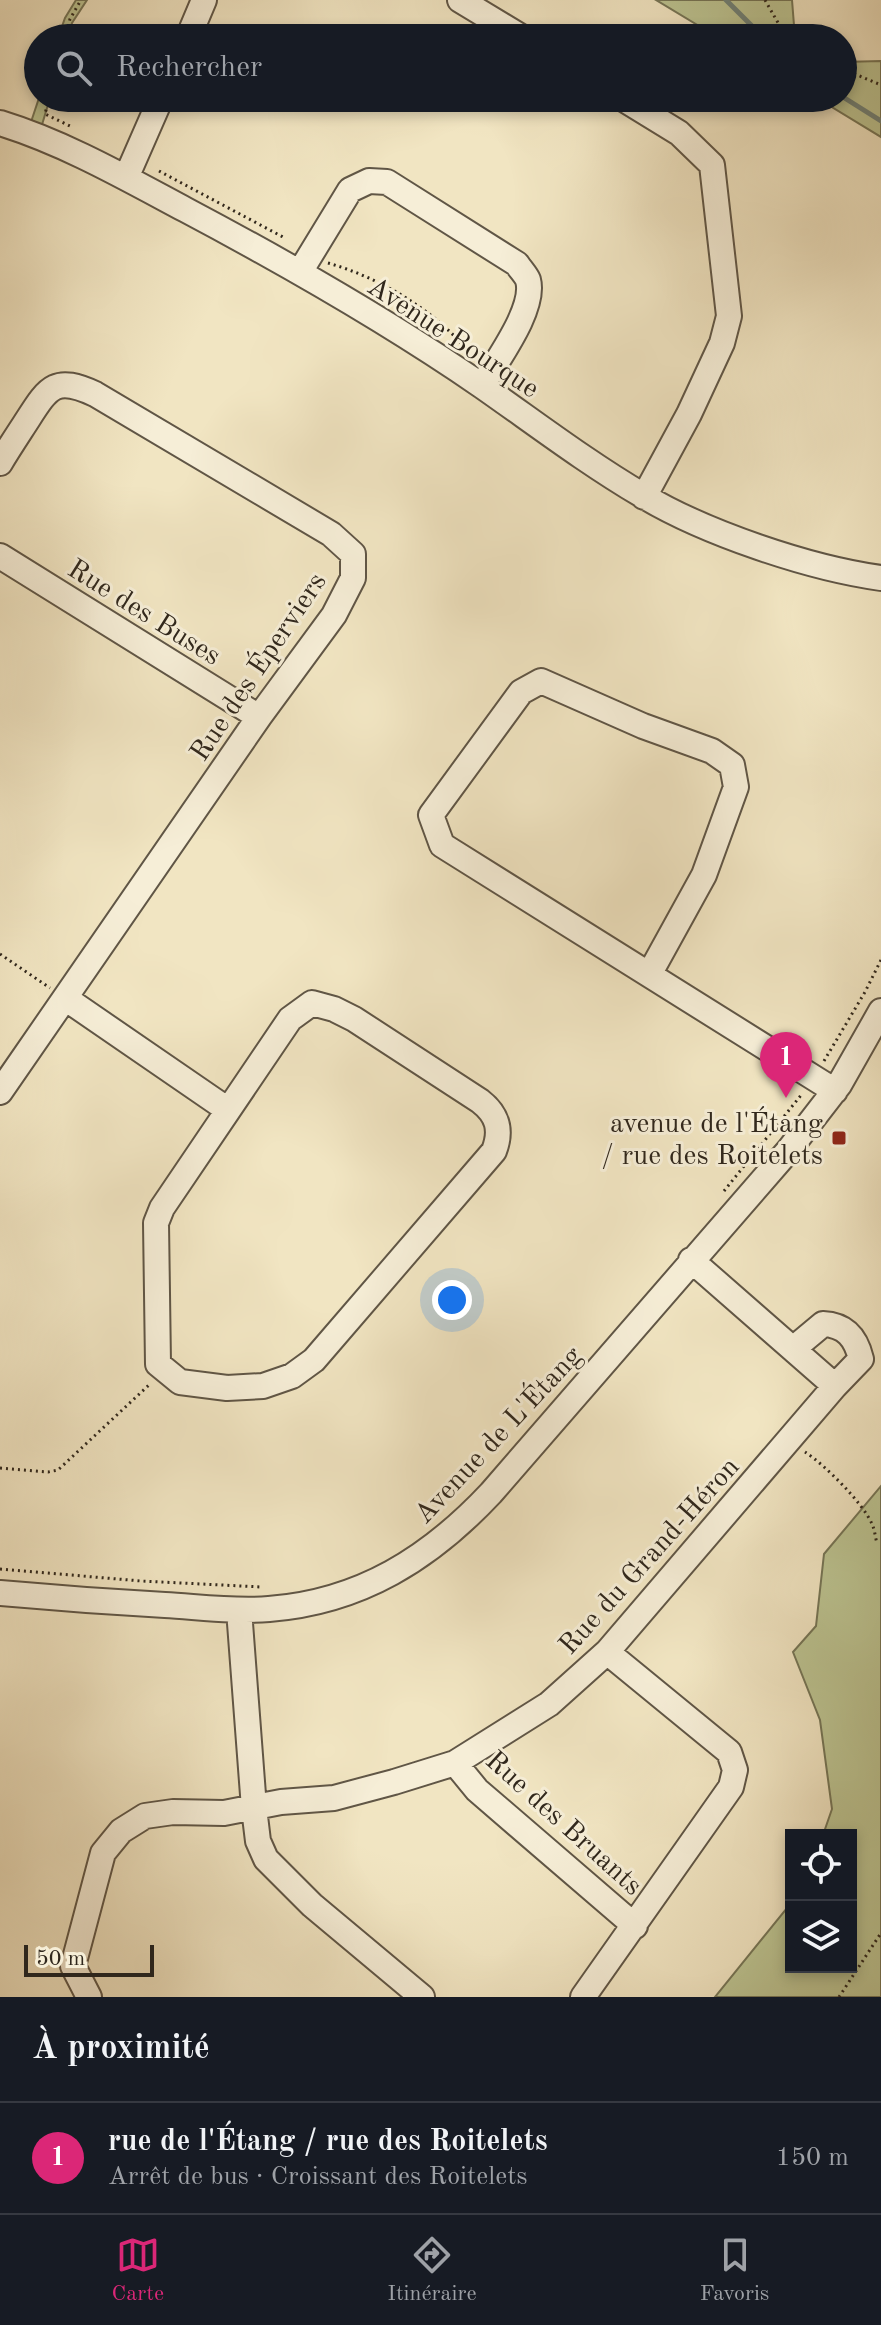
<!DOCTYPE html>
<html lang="fr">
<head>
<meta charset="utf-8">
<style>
	body { margin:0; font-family:"Old Standard TT",serif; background:#242831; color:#f1f3f6 }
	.controls { position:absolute; right:24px; bottom:24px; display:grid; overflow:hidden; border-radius:0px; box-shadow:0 4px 12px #0003 }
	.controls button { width:72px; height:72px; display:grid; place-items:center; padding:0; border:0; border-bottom:2px solid #363941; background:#171b24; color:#f1f3f6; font:40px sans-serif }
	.scale { position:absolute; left:24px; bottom:20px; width:130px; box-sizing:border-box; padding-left:8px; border:4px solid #30271c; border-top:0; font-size:22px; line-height:28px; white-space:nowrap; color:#30271c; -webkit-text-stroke:6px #f6eed7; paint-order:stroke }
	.you { position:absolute; left:452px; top:1300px; width:28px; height:28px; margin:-20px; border:6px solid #fff; border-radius:50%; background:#1a73e8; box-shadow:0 0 0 12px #1a73e833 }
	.badge { display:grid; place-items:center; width:52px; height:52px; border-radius:50%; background:#db2777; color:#fff; font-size:26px; font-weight:700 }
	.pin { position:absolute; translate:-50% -66px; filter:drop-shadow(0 2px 4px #0008) }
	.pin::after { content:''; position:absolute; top:42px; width:28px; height:24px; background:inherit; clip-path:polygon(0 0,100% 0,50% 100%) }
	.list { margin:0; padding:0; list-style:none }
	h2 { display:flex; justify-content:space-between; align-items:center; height:104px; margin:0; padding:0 32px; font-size:34px }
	h2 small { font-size:26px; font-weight:400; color:#9ea1a6 }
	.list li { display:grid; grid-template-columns:52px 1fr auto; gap:24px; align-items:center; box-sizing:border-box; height:112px; padding:0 32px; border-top:2px solid #363941 }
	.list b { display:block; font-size:30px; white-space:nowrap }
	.list p { margin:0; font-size:26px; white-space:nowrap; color:#9ea1a6 }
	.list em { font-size:26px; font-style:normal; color:#9ea1a6 }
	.icon { flex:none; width:44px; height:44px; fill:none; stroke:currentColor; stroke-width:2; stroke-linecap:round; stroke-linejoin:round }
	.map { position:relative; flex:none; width:881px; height:1997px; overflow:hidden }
	.search { position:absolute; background:#171b24; box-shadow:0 4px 12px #0003; left:24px; right:24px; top:24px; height:88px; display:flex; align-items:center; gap:20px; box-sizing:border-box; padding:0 28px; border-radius:44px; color:#9ea1a6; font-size:30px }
	.sheet { height:216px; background:#171b24 }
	nav { display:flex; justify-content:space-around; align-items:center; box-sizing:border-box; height:112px; border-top:2px solid #363941; background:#171b24; font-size:22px; color:#9ea1a6 }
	nav a { display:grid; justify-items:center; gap:4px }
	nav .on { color:#db2777 }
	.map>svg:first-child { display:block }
	.green { fill:#bcc492; stroke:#767657; stroke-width:2 }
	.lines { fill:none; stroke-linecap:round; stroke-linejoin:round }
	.stream { stroke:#708279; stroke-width:5 }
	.minor-casing { stroke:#605646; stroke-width:28 }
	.path { stroke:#30271c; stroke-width:3; stroke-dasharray:2 4; stroke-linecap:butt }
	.minor { stroke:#f6eed7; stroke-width:24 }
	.poi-dot { fill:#8f2418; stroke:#f6eed7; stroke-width:3 }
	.labels { text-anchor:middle; stroke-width:6; stroke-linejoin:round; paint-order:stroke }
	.street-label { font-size:28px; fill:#30271c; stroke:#f6eed7 }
	.poi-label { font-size:28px; fill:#30271c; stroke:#f6eed7; text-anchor:end }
</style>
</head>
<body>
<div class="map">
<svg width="881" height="1997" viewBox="0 0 881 1997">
	<rect width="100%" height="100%" fill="#f1e5c2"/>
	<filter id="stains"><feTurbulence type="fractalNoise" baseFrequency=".0025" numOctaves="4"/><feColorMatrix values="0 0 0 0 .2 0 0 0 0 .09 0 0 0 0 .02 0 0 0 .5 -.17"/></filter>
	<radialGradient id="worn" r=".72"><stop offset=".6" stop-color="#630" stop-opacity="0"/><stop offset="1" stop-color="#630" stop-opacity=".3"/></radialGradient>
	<path class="green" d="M76 0H87L72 23 68 38H58L65 18Z
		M656 0H792L795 38H719Z
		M881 61V137L817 98H843V62Z
		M39 98H50L41 128 30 125Z
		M881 1486V1997H715L791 1903V1967H851V1835H823L832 1809 820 1720 793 1652 816 1626 824 1554Z"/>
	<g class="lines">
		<path class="stream" d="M726 0 764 38
			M843 97 881 121"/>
		<g class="minor-casing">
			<path id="minor" d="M460 0 523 38
				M188 38 204 0
				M622 98 679 133 712 165 729 316 722 343 689 414 644 497
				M0 123C65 143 126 178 186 210 286 263 389 322 482 386 535 423 586 462 642 495 705 533 809 568 881 578
				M126 178 161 98
				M300 272 350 190 369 181 387 182 517 264C520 269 526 275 528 280 536 309 496 361 482 386
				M0 463C9 448 19 433 28 419 49 386 56 376 95 394L331 534 353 554V578L334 615 259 717 0 1092
				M0 556 259 717
				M650 973 704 875 736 787 732 765 712 751 643 726 541 681 521 692 431 815 442 845 835 1091
				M65 998 228 1110
				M312 1003 334 1009 354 1019 480 1101C498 1115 502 1130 494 1151L314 1360 292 1376 263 1386 227 1388 180 1382 158 1364 156 1223 162 1208 290 1019Z
				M793 1349 823 1324C846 1325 856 1338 861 1359L835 1386
				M0 1593C55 1598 110 1602 165 1605 199 1607 235 1612 269 1609 361 1602 430 1558 491 1493L788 1151 839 1085 881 1011
				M239 1610 254 1808 258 1841 266 1859 312 1905 422 1997
				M455 1763 477 1790 635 1926
				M89 1997 73 1966 103 1853 121 1831 145 1816 173 1812 224 1813 281 1802 334 1798 394 1782 455 1763 549 1704 607 1652 835 1386 691 1260
				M583 1997 731 1787 735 1770 729 1752 607 1652"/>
		</g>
		<path class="path" d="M765 0 785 35 791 38
			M65 38 70 19 81 0
			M843 69 881 85
			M49 98 45 114 70 126
			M159 171 283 237
			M328 263C380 278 433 309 468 351
			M0 954 50 988
			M824 1061 865 992 881 960
			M724 1191 802 1094
			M805 1452C824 1464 863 1503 872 1524 875 1530 875 1537 877 1543
			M0 1468 48 1472 58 1470 150 1384
			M0 1569 141 1581 261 1587
			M839 1997 881 1933"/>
		<use href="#minor" class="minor"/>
	</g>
	<rect class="poi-dot" x="831" y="1130" width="16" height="16" rx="4"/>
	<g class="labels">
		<g class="street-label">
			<text transform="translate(454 336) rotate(33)" y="10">Avenue Bourque</text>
			<text transform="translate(145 611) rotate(32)" y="10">Rue des Buses</text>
			<text transform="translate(257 666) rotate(-56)" y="10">Rue des Éperviers</text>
			<text transform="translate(497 1434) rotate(-47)" y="10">Avenue de L'Étang</text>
			<text transform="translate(648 1555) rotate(-48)" y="10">Rue du Grand-Héron</text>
			<text transform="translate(565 1822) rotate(42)" y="10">Rue des Bruants</text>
		</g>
		<g class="poi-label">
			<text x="823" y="1132">avenue de l'Étang<tspan x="823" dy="32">/ rue des Roitelets</tspan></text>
		</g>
	</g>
	<rect width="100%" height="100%" filter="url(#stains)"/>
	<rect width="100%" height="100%" fill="url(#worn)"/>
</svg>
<div class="controls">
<button><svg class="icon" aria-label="locate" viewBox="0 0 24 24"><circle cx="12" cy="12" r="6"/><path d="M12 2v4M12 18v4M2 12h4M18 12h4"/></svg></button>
<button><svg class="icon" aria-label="layers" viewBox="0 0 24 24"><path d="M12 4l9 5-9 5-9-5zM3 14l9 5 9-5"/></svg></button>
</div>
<div class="scale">50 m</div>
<div class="you"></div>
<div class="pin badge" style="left:786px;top:1098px">1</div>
<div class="search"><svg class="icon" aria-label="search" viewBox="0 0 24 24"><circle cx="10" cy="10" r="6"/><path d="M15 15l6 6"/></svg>Rechercher</div>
</div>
<section class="sheet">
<h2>À proximité<small></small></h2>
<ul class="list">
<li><span class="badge">1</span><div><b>rue de l'Étang / rue des Roitelets</b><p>Arrêt de bus · Croissant des Roitelets</p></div><em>150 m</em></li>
</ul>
</section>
<nav>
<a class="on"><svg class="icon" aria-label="map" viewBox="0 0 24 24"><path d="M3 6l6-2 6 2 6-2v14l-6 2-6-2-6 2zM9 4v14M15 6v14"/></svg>Carte</a>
<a><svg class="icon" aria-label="directions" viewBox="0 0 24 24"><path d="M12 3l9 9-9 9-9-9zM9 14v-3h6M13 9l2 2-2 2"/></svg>Itinéraire</a>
<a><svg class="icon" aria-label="saved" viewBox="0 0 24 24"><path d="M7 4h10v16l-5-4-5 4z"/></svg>Favoris</a>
</nav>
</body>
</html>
